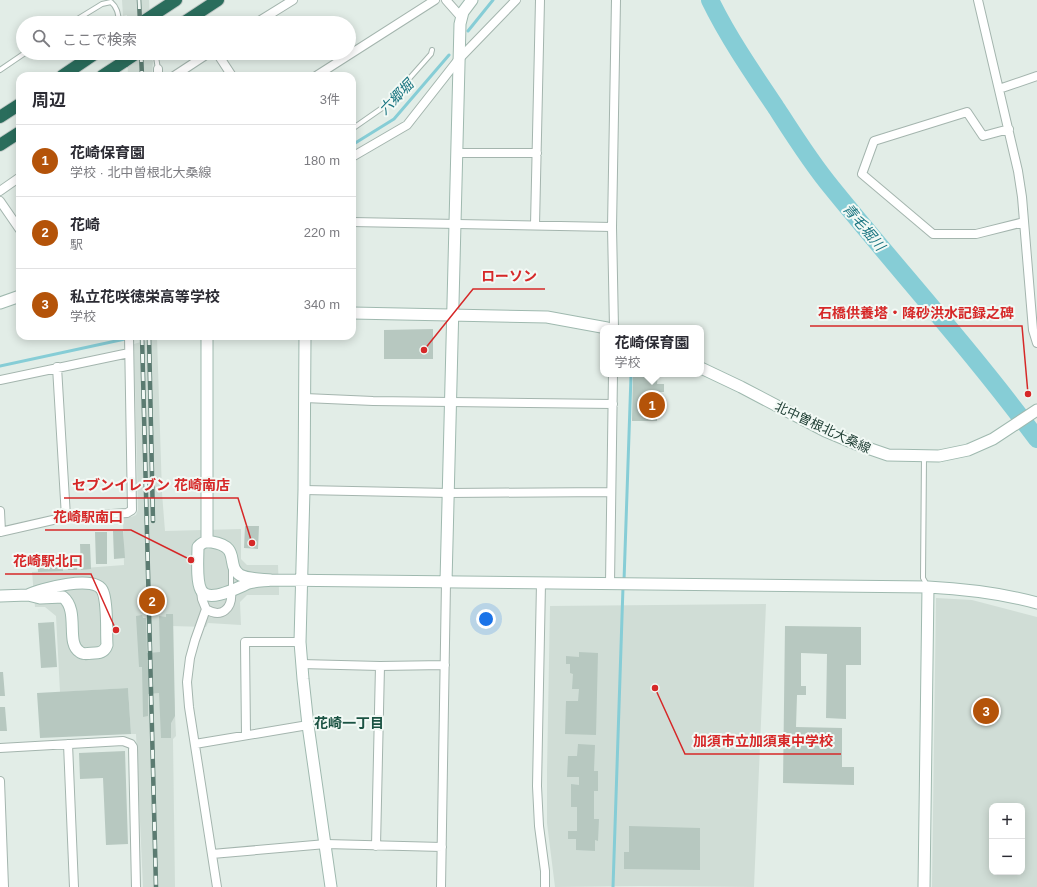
<!DOCTYPE html>
<html lang="ja">
<head>
<meta charset="utf-8">
<style>
	body { margin:0; font-family:Helvetica,"Noto Sans JP",sans-serif; background:#f2f2f3; color:#2b2b33 }
	.controls { position:absolute; right:12px; bottom:12px; display:grid; overflow:hidden; border-radius:8px; box-shadow:0 2px 10px #0003 }
	.controls button { width:36px; height:36px; display:grid; place-items:center; padding:0; border:0; border-bottom:1px solid #e1e1e2; background:#fff; color:#2b2b33; font:20px sans-serif }
	.you { position:absolute; left:486px; top:619px; width:14px; height:14px; margin:-10px; border:3px solid #fff; border-radius:50%; background:#1a73e8; box-shadow:0 0 0 6px #1a73e833 }
	.badge { display:grid; place-items:center; width:26px; height:26px; border-radius:50%; background:#b45309; color:#fff; font-size:13px; font-weight:700 }
	.pin { position:absolute; translate:-50% -50%; border:2px solid #fff; box-shadow:0 1px 4px #0006 }
	.popup { position:absolute; left:600px; top:325px; width:104px; height:52px; box-sizing:border-box; display:grid; place-content:center; border-radius:8px; background:#fff; filter:drop-shadow(0 1px 3px #0005); font-size:13px; white-space:nowrap; color:#7c7c81 }
	.popup b { font-size:15px; color:#2b2b33 }
	.popup::after { content:''; position:absolute; left:50%; top:100%; margin-left:-8px; border:8px solid transparent; border-top-color:#fff }
	.list { margin:0; padding:0; list-style:none }
	h2 { display:flex; justify-content:space-between; align-items:center; height:52px; margin:0; padding:0 16px; font-size:17px }
	h2 small { font-size:13px; font-weight:400; color:#7c7c81 }
	.list li { display:grid; grid-template-columns:26px 1fr auto; gap:12px; align-items:center; box-sizing:border-box; height:72px; padding:0 16px; border-top:1px solid #e1e1e2 }
	.list b { display:block; font-size:15px; white-space:nowrap }
	.list p { margin:0; font-size:13px; white-space:nowrap; color:#7c7c81 }
	.list em { font-size:13px; font-style:normal; color:#7c7c81 }
	.icon { flex:none; width:22px; height:22px; fill:none; stroke:currentColor; stroke-width:2; stroke-linecap:round; stroke-linejoin:round }
	.map { position:relative; flex:none; width:1037px; height:887px; overflow:hidden }
	.search { position:absolute; background:#fff; box-shadow:0 2px 10px #0003; left:16px; top:16px; width:340px; height:44px; display:flex; align-items:center; gap:10px; box-sizing:border-box; padding:0 14px; border-radius:22px; color:#7c7c81; font-size:15px }
	.panel { position:absolute; background:#fff; box-shadow:0 2px 10px #0003; left:16px; top:72px; width:340px; height:268px; border-radius:12px }
	.map>svg:first-child { display:block }
	.built { fill:#d0ddd6; fill-rule:evenodd }
	.lines { fill:none; stroke-linecap:round; stroke-linejoin:round }
	.stream { stroke:#86cdd6; stroke-width:3 }
	.river { stroke:#86cdd6; stroke-width:18 }
	.building { fill:#b7c8c0 }
	.lane-casing { stroke:#a4b5ae; stroke-width:6 }
	.street-casing { stroke:#a4b5ae; stroke-width:10 }
	.secondary-casing { stroke:#9fb9af; stroke-width:13 }
	.highway-casing { stroke:#c1c9c6; stroke-width:14 }
	.lane { stroke:#fff; stroke-width:4 }
	.street { stroke:#fff; stroke-width:8 }
	.secondary { stroke:#fff; stroke-width:11 }
	.highway { stroke:#2a6d5c; stroke-width:12 }
	.rail-casing { stroke:#5b7b71; stroke-width:4.5 }
	.rail { stroke:#f2f9f5; stroke-width:3; stroke-dasharray:9; stroke-linecap:butt }
	.highway-bridge-casing { stroke:#c1c9c6; stroke-width:14; stroke-linecap:butt }
	.highway-bridge { stroke:#2a6d5c; stroke-width:12 }
	.labels { text-anchor:middle; stroke-width:4; stroke-linejoin:round; paint-order:stroke }
	.street-label { font-size:13px; fill:#203f35; stroke:#f2f9f5 }
	.water-label { font-size:14px; font-style:italic; fill:#16737f; stroke:#f2f9f5 }
	.neighbourhood-label { font-size:14px; font-weight:bold; fill:#1b5343; stroke:#f2f9f5 }
	.leader { fill:none; stroke:#d62828; stroke-width:1.5 }
	.callout-dot { fill:#d62828; stroke:#f2f9f5; stroke-width:1.5 }
	.callout-label { font-size:14px; text-anchor:middle; font-weight:bold; fill:#d62828; stroke:#f2f9f5; stroke-width:4; stroke-linejoin:round; paint-order:stroke }
</style>
</head>
<body>
<div class="map">
<svg width="1037" height="887" viewBox="0 0 1037 887">
	<rect width="100%" height="100%" fill="#e2ede7"/>
	<path class="built" d="M122 0H149L150 23H127V15L123 16Z
		M127 53H151V59L153 61 152 76H128Z
		M157 337 162 493 165 531 241 529V559L247 565H278L279 590V595H247L240 602 241 625 208 623 206 627 171 626 176 736 173 739 175 887H143L136 734H131L128 688 60 692 56 616 45 607H35L32 572 124 565 123 517H131L136 515 138 510 134 344Z
		M936 598 972 600 1037 617V887H932ZM992 806H1022V872H992Z
		M766 604 754 887 640 886 555 887 547 823V771L550 606Z"/>
	<g class="lines">
		<path class="stream" d="M468 31 493 0
			M352 145 394 119 449 55
			M0 366 139 336
			M624 581 631 376
			M613 887 623 587"/>
		<path class="river" d="M710 0C728 37 752 72 775 106 793 134 811 163 832 188 900 272 973 352 1037 439"/>
	</g>
	<path class="building" d="M433 329V359H384V330Z
		M633 374H658L657 384H664V392H657V421H632Z
		M245 526H259L258 549 244 548Z
		M113 531H123L125 558 114 559Z
		M95 532H107V564H96Z
		M80 544H90L91 569 81 570Z
		M37 555H62L63 571 38 572Z
		M67 557H77V570H68Z
		M166 614H173L175 716 171 723V738H161L159 693 148 694V716L143 717 142 667H139L136 616 142 615 143 618H146L147 653 160 652 159 616 166 617Z
		M54 622 57 667 41 668 38 623Z
		M785 626 861 627V665H846V719L826 718 827 654 801 653V686H806V695H797L796 727 842 728V767H854V785L783 783Z
		M579 652 598 653 596 735 565 734 566 701H578L579 689H572L573 674 570 673V664H566V656L579 657Z
		M0 672H3L5 696H0Z
		M128 688 131 734 40 738 37 693Z
		M0 707H5L7 731H0Z
		M578 744 595 745 594 771H598V791H594V819H599L598 841 595 840V851L576 850V839H568V831H577V807H571V784L579 785V777H567L568 756H577Z
		M125 751 128 844 106 845 103 778 80 779 79 753Z
		M629 826 700 828V870L624 869V852H629Z"/>
	<g class="lines">
		<g class="lane-casing">
			<path id="lane" d="M71 23 102 4 111 2C117 7 118 13 119 21
				M156 57 158 69
				M0 70 25 53
				M352 129 385 106 431 54 432 50
				M924 457 923 578 927 585
				M231 590V569"/>
		</g>
		<g class="street-casing">
			<path id="street" d="M446 0 461 17
				M978 0 1018 171 1022 197 1033 330 1037 343
				M256 23 293 0
				M217 53 232 76
				M158 69V76
				M174 76 209 53
				M316 76 435 0
				M999 89 1037 76
				M1009 129 983 136 967 112 874 141 862 174 933 234H976L1024 222
				M456 153H537
				M352 157 407 125 458 60 516 0
				M0 191 20 177
				M0 201 20 230
				M352 222 612 227
				M535 225 540 0
				M614 328 612 227 616 0
				M57 367 66 517
				M0 380 129 353
				M305 398 373 401 613 404
				M304 490 449 493 611 492
				M0 511 1 532
				M0 532 66 517 127 513 132 510 129 336
				M541 583 537 786 539 826 545 871V887
				M610 583 613 374
				M201 591 202 599 206 609C222 619 233 608 231 591
				M206 609 195 640 190 658 187 682 189 707 217 887
				M301 664 380 666 445 665
				M246 735 245 642H300
				M68 744 74 887
				M195 744 308 725
				M0 748 123 741 131 744 133 747 136 887
				M0 781 4 887
				M376 846 380 666
				M212 854 326 844 442 847
				M441 887 446 582"/>
		</g>
		<g class="secondary-casing">
			<path id="secondary" d="M0 303 20 296
				M352 313 547 317 607 328
				M207 336V542
				M305 336 304 490 300 642 303 679 308 725 331 887
				M701 368 741 387 825 431 856 444 888 455 939 456 968 450 993 439 1037 410
				M271 580C264 581 256 581 249 583 239 587 208 604 201 590 196 581 198 557 198 547 202 542 206 541 212 542 242 547 225 565 240 575 247 579 262 579 271 580L928 587C965 589 1001 593 1037 603
				M446 582 460 24 463 12 472 0
				M0 596 28 595 40 598 63 597C80 611 65 643 80 652 83 655 91 653 95 653 101 653 105 651 107 645 106 630 108 605 103 592 97 573 41 589 28 595
				M924 887 928 587"/>
		</g>
		<g class="highway-casing">
			<path id="highway" d="M141 23 176 0
				M183 23 218 0
				M62 76 96 53
				M102 76 125 61
				M0 117 20 104
				M0 145 20 132"/>
		</g>
		<use href="#lane" class="lane"/>
		<use href="#street" class="street"/>
		<use href="#secondary" class="secondary"/>
		<use href="#highway" class="highway"/>
		<g class="rail-casing">
			<path id="rail" d="M139 0 140 23
				M141 53 142 76
				M142 336 156 887
				M149 336 153 521"/>
		</g>
		<use href="#rail" class="rail"/>
		<g class="highway-bridge-casing">
			<path id="highway-bridge" d="M125 61 137 53"/>
		</g>
		<use href="#highway-bridge" class="highway-bridge"/>
	</g>
	<g class="labels">
		<g class="street-label">
			<text transform="translate(823 427) rotate(25)" y="5">北中曽根北大桑線</text>
		</g>
		<g class="water-label">
			<text transform="translate(396 97) rotate(-46)" y="5">六郷堀</text>
			<text transform="translate(864 227) rotate(50)" y="5">青毛堀川</text>
		</g>
		<g class="neighbourhood-label">
			<text x="349" y="728">花崎一丁目</text>
		</g>
	</g>
	<path class="leader" d="M424 350L473 289H545M1028 394L1022 326H810M252 543L238 498H64M191 560L131 530H45M116 630L91 574H5M655 688L685 754H841"/>
	<g class="callout-dot">
		<circle cx="424" cy="350" r="4"/>
		<circle cx="1028" cy="394" r="4"/>
		<circle cx="252" cy="543" r="4"/>
		<circle cx="191" cy="560" r="4"/>
		<circle cx="116" cy="630" r="4"/>
		<circle cx="655" cy="688" r="4"/>
	</g>
	<g class="callout-label">
		<text x="509" y="281">ローソン</text>
		<text x="916" y="318">石橋供養塔・降砂洪水記録之碑</text>
		<text x="151" y="490">セブンイレブン 花崎南店</text>
		<text x="88" y="522">花崎駅南口</text>
		<text x="48" y="566">花崎駅北口</text>
		<text x="763" y="746">加須市立加須東中学校</text>
	</g>
</svg>
<div class="controls">
<button>+</button>
<button>−</button>
</div>
<div class="you"></div>
<div class="pin badge" style="left:652px;top:405px">1</div>
<div class="popup"><b>花崎保育園</b>学校</div>
<div class="pin badge" style="left:152px;top:601px">2</div>
<div class="pin badge" style="left:986px;top:711px">3</div>
<div class="search"><svg class="icon" aria-label="search" viewBox="0 0 24 24"><circle cx="10" cy="10" r="6"/><path d="M15 15l6 6"/></svg>ここで検索</div>
<section class="panel">
<h2>周辺<small>3件</small></h2>
<ul class="list">
<li><span class="badge">1</span><div><b>花崎保育園</b><p>学校 · 北中曽根北大桑線</p></div><em>180 m</em></li>
<li><span class="badge">2</span><div><b>花崎</b><p>駅</p></div><em>220 m</em></li>
<li><span class="badge">3</span><div><b>私立花咲徳栄高等学校</b><p>学校</p></div><em>340 m</em></li>
</ul>
</section>
</div>
</body>
</html>
